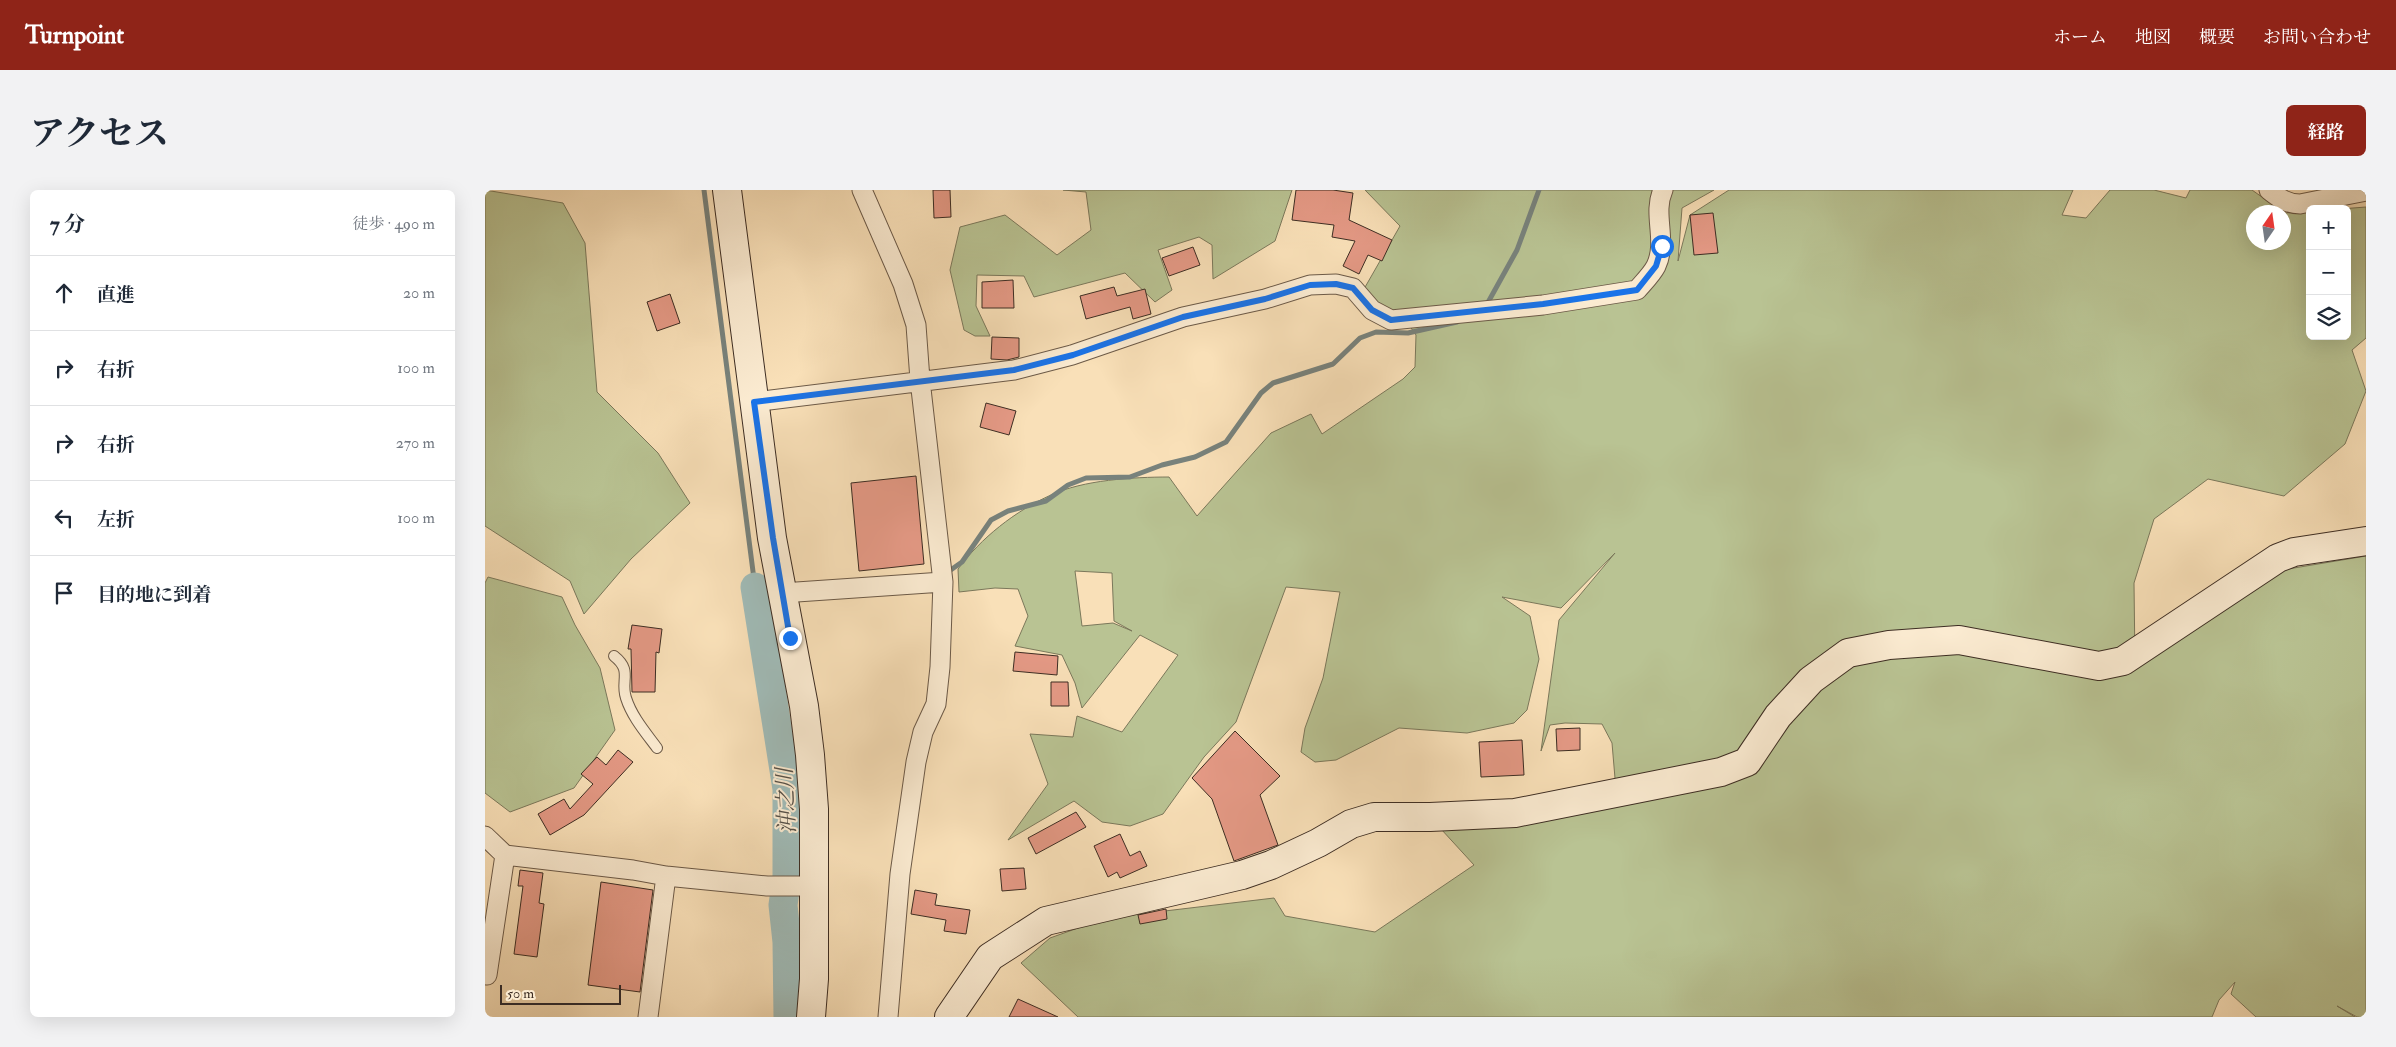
<!DOCTYPE html>
<html lang="ja">
<head>
<meta charset="utf-8">
<style>
	body { margin:0; font-family:"IM FELL Double Pica","Noto Serif JP",serif; background:#f2f2f3; color:#1f2937 }
	.controls { position:absolute; right:15px; top:15px; display:grid; overflow:hidden; border-radius:8px; box-shadow:0 5px 20px #0002 }
	.controls button { width:45px; height:45px; display:grid; place-items:center; padding:0; border:0; border-bottom:1px solid #e0e1e3; background:#fff; color:#1f2937; font:25px sans-serif }
	.compass { position:absolute; left:1761px; top:15px; width:45px; height:45px; border-radius:50%; background:#fff; box-shadow:0 5px 20px #0002; rotate:13deg }
	.scale { position:absolute; left:15px; bottom:12px; width:121px; box-sizing:border-box; padding-left:5px; border:2px solid #3d2d23; border-top:0; font-size:14px; line-height:18px; white-space:nowrap; color:#3d2d23; -webkit-text-stroke:4px #fbebd1; paint-order:stroke }
	.stop { position:absolute; width:15px; height:15px; margin:-11px; border:4px solid #1a73e8; border-radius:50%; background:#fff }
	.stop.end { background:#1a73e8; border-color:#fff; box-shadow:0 1px 5px #0008 }
	.list { margin:0; padding:0; list-style:none }
	h2 { display:flex; justify-content:space-between; align-items:center; height:65px; margin:0; padding:0 20px; font-size:21px }
	h2 small { font-size:16px; font-weight:400; color:#747a83 }
	.list li { display:grid; grid-template-columns:32px 1fr auto; gap:15px; align-items:center; box-sizing:border-box; height:75px; padding:0 20px; border-top:1px solid #e0e1e3 }
	.list b { display:block; font-size:19px; white-space:nowrap }
	.list em { font-size:16px; font-style:normal; color:#747a83 }
	.icon { flex:none; width:28px; height:28px; fill:none; stroke:currentColor; stroke-width:2; stroke-linecap:round; stroke-linejoin:round }
	.map { position:relative; flex:none; width:1881px; height:827px; overflow:hidden; border-radius:8px }
	header { display:flex; align-items:center; gap:30px; box-sizing:border-box; height:70px; padding:0 25px; background:#8f2418; color:#fff }
	header strong { font-size:24px }
	nav { display:flex; gap:28px; margin-inline-start:auto; font-size:18px }
	.intro { display:flex; align-items:center; justify-content:space-between; box-sizing:border-box; height:120px; padding:0 30px }
	h1 { margin:0; font-size:35px }
	.button { padding:12px 22px; border-radius:8px; background:#8f2418; color:#fff; font-size:18px; font-weight:700 }
	main { display:flex; gap:30px; padding:0 30px }
	aside { flex:1; background:#fff; border-radius:8px; box-shadow:0 5px 20px #0002 }
	.map>svg:first-child { display:block }
	.green { fill:#b9c393; stroke:#7b785b; fill-rule:evenodd }
	.lines { fill:none; stroke-linecap:round; stroke-linejoin:round }
	.stream { stroke:#78827c; stroke-width:5 }
	.river { stroke:#a0bbb7; stroke-width:29 }
	.building { fill:#e49985; stroke:#3d2d23 }
	.lane-casing { stroke:#6c5a48; stroke-width:12 }
	.street-casing { stroke:#6c5a48; stroke-width:21 }
	.secondary-casing { stroke:#3d2d23; stroke-width:30 }
	.lane { stroke:#fbebd1; stroke-width:10 }
	.street { stroke:#fbebd1; stroke-width:19 }
	.secondary { stroke:#fbebd1; stroke-width:28 }
	.route { stroke:#1a73e8; stroke-width:6 }
	.labels { text-anchor:middle; stroke-width:4; stroke-linejoin:round; paint-order:stroke }
	.water-label { font-size:22px; font-style:italic; fill:#565048; stroke:#fbebd1 }
</style>
</head>
<body>
<header>
<strong>Turnpoint</strong>
<nav><a>ホーム</a><a>地図</a><a>概要</a><a>お問い合わせ</a></nav>
</header>
<div class="intro"><h1>アクセス</h1><a class="button">経路</a></div>
<main>
<aside>
<h2>7 分<small>徒歩 · 490 m</small></h2>
<ul class="list">
<li><svg class="icon" aria-label="ahead" viewBox="0 0 24 24"><path d="M12 20V5M6 11l6-6 6 6"/></svg><div><b>直進</b></div><em>20 m</em></li>
<li><svg class="icon" aria-label="right" viewBox="0 0 24 24"><path d="M7 20v-9h11M14 6l5 5-5 5"/></svg><div><b>右折</b></div><em>100 m</em></li>
<li><svg class="icon" aria-label="right" viewBox="0 0 24 24"><path d="M7 20v-9h11M14 6l5 5-5 5"/></svg><div><b>右折</b></div><em>270 m</em></li>
<li><svg class="icon" aria-label="left" viewBox="0 0 24 24"><path d="M17 20v-9H6M10 6l-5 5 5 5"/></svg><div><b>左折</b></div><em>100 m</em></li>
<li><svg class="icon" aria-label="arrive" viewBox="0 0 24 24"><path d="M6 21V4h12l-3 4 3 4H6"/></svg><div><b>目的地に到着</b></div></li>
</ul>
</aside>
<div class="map">
<svg width="1881" height="827" viewBox="0 0 1881 827">
	<rect width="100%" height="100%" fill="#f9e0b8"/>
	<filter id="stains"><feTurbulence type="fractalNoise" baseFrequency=".004" numOctaves="4"/><feColorMatrix values="0 0 0 0 .2 0 0 0 0 .09 0 0 0 0 .02 0 0 0 .5 -.17"/></filter>
	<radialGradient id="worn" r=".72"><stop offset=".6" stop-color="#630" stop-opacity="0"/><stop offset="1" stop-color="#630" stop-opacity=".3"/></radialGradient>
	<path class="green" d="M0 0 78 13 100 53 112 202 173 263 205 313 146 369 99 424 85 391 0 336Z
		M578 0H807L790 51 728 89 727 55 714 47 673 60 687 100 670 112 640 83 549 107 539 86 492 85 491 116 505 146H490L479 140 465 80 475 37 520 25 572 65 606 40 601 2Z
		M880 0H1229L1197 18 1193 71 1205 25 1244 0H1588L1577 25 1601 28 1625 0H1669L1701 8 1705 0H1767L1798 22H1768V52H1798L1799 23 1825 21V146H1862V19H1855L1881 17V148L1867 160 1881 201 1860 254 1799 306 1723 289 1669 329 1649 393 1650 475 1797 380 1881 366V827H1872L1852 816 1870 827H1771L1746 804 1750 792 1734 810 1727 827H593L536 773 565 748 621 728 789 708 800 726 890 742 989 675 945 627 1131 600 1127 553 1117 534 1080 533 1065 535 1056 561 1074 430 1130 363 1076 418 1017 407 1045 426 1054 469 1042 520 1029 533 982 543 914 538 851 570 830 572 816 562 820 538 838 488 855 402 801 397 751 532 719 567 678 624 645 636 617 632 589 611 523 650 563 594 545 544 588 547 592 526 637 542 693 465 655 445 597 518 590 493 577 465 530 456 543 426 533 399 510 398 474 402 473 379C496 348 530 321 566 305 598 290 648 287 684 287L712 326 786 243 826 224 837 244 918 189 930 177 931 145 924 135 875 106 915 36ZM590 381 627 383 629 431 647 441 628 433 597 436Z
		M3 387 77 407 90 435 115 478 130 540 89 598 25 622 0 603V393Z"/>
	<g class="lines">
		<path class="stream" d="M219 0 270 397 287 395
			M1001 116 1032 60 1054 0
			M460 384 477 372 506 330 523 321 561 311 583 295 601 288 645 287 677 275 710 267 741 252 776 203 788 193 848 174 875 148 891 142 923 143 972 132"/>
		<path class="river" d="M270 397 302 599V686L298 715 302 752 303 827"/>
	</g>
	<path class="building" d="M448 0H465L466 27 449 28Z
		M811 0H848L868 3 864 30 907 50 897 71 883 65 874 84 858 76 870 51 847 47 849 35 807 30Z
		M1228 23 1233 63 1209 65 1205 25Z
		M708 57 715 75 684 86 677 68Z
		M528 90 529 118H497V92Z
		M629 97 632 106 660 99 666 124 648 129 645 117 601 129 595 106Z
		M185 104 195 133 172 141 162 112Z
		M507 147 534 148V167L522 170 506 169Z
		M501 213 531 221 524 245 495 237Z
		M431 286 439 374 374 381 366 293Z
		M147 435 177 439 174 463 171 462 170 502H147L146 459H143Z
		M530 462 573 466 572 485 528 481Z
		M566 492H583L584 516H566Z
		M1095 538V560L1072 561 1071 539Z
		M750 541 795 586 775 605 793 655 749 671 727 609 707 588Z
		M1037 550 1039 585 996 587 994 552Z
		M133 560 148 572 99 625 65 645 53 624 79 609 85 619 108 594 96 584 112 567 121 575Z
		M591 622 601 637 551 664 543 648Z
		M635 644 645 666 655 661 662 676 635 688 632 682 623 687 609 656Z
		M539 678 541 699 517 701 515 679Z
		M35 680 58 683 54 713 59 714 52 767 29 764 38 696H33Z
		M116 692 168 700 155 802 103 795Z
		M430 700 452 704 450 715 485 720 481 744 459 741 461 730 426 724Z
		M681 719 682 729 655 734 653 725Z
		M533 809 573 827H524Z"/>
	<g class="lines">
		<g class="lane-casing">
			<path id="lane" d="M129 466C148 481 135 490 141 508 147 527 161 543 172 558"/>
		</g>
		<g class="street-casing">
			<path id="street" d="M377 0 418 94 431 135 435 190 458 392 455 477 451 514 438 542 431 572 415 684 403 827
				M1784 0C1794 8 1802 14 1815 14L1881 1
				M269 212 529 180 587 165 698 127 780 109 825 95 851 94 868 98 887 120 906 130 1058 115 1152 100C1158 93 1167 84 1171 76 1183 51 1167 24 1178 0
				M297 403 458 392
				M0 646 20 665 148 680 181 686 282 696H328
				M2 785 20 665
				M163 827 181 686"/>
		</g>
		<g class="secondary-casing">
			<path id="secondary" d="M242 0 287 348 319 516 325 565 329 619V789L326 827
				M464 827 505 767 561 731 757 685 786 675 833 653 866 634 889 627H945L1030 623 1236 582 1262 572 1293 526 1326 490 1363 463 1404 455 1474 450 1614 476 1638 471 1793 368 1809 362 1881 351"/>
		</g>
		<use href="#lane" class="lane"/>
		<use href="#street" class="street"/>
		<use href="#secondary" class="secondary"/>
	</g>
	<g class="lines">
		<path class="route" d="M305 448 288 348 269 212 529 180 588 165 698 127 780 109 825 95 851 94 868 98 887 120 906 130 1058 114 1152 100 1171 76 1177 56"/>
	</g>
	<g class="labels">
		<g class="water-label">
			<text transform="translate(300 611) rotate(-93)" y="8">沖之川</text>
		</g>
	</g>
	<rect width="100%" height="100%" filter="url(#stains)"/>
	<rect width="100%" height="100%" fill="url(#worn)"/>
</svg>
<div class="controls">
<button>+</button>
<button>−</button>
<button><svg class="icon" aria-label="layers" viewBox="0 0 24 24"><path d="M12 4l9 5-9 5-9-5zM3 14l9 5 9-5"/></svg></button>
</div>
<svg class="compass" viewBox="-18 -18 36 36"><path d="M0-13l5 13h-10z" fill="#e53935"/><path d="M0 13l5-13h-10z" fill="#747a83"/></svg>
<div class="scale">50 m</div>
<div class="stop" style="left:1177px;top:56px"></div>
<div class="stop end" style="left:305px;top:448px"></div>
</div>
</main>
</body>
</html>
